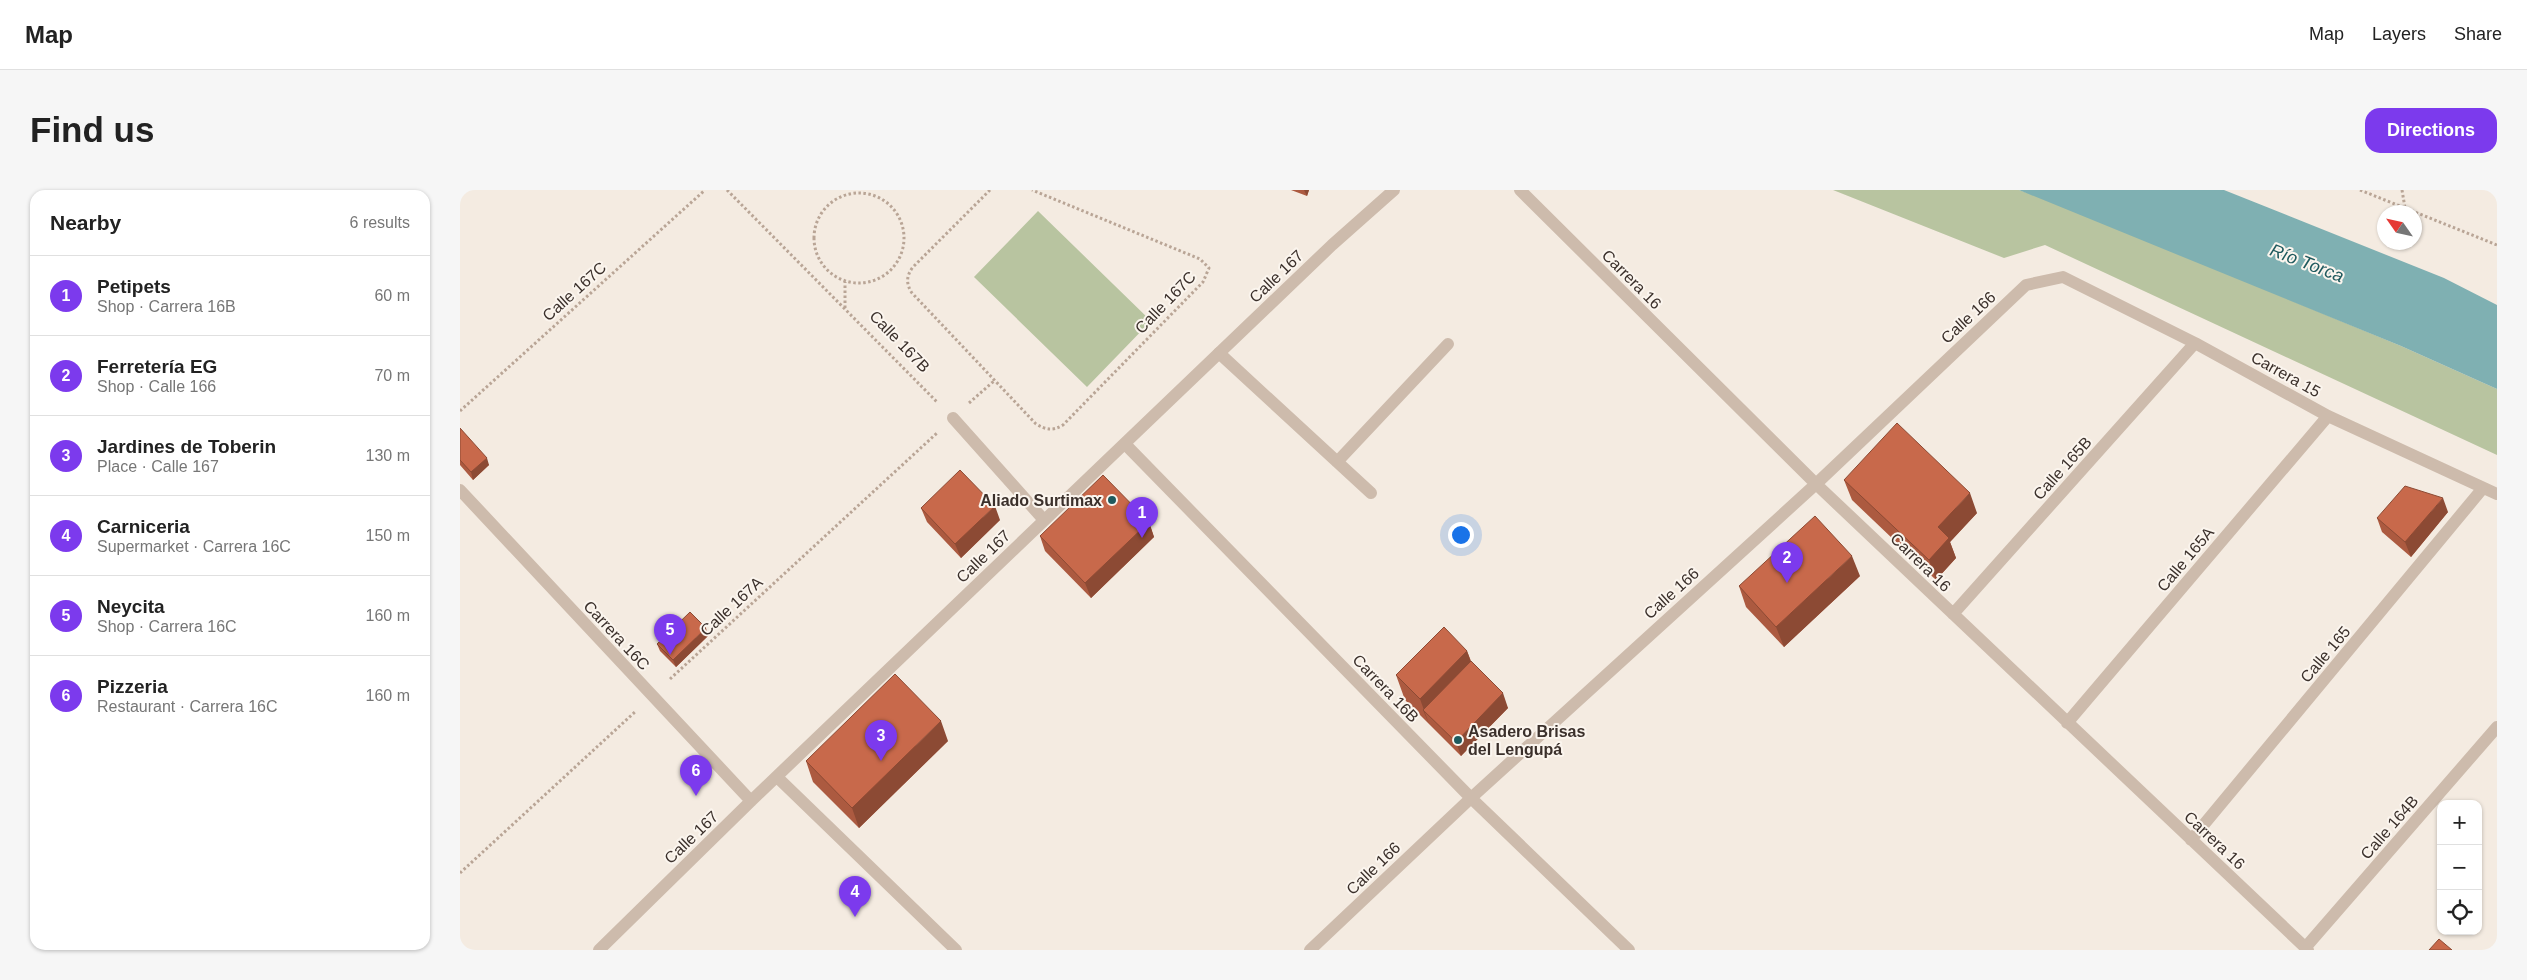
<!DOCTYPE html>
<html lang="en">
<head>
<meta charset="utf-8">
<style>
	body { margin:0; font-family:Helvetica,sans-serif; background:#f6f6f6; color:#222 }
	.controls { position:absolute; right:15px; bottom:15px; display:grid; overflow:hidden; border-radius:10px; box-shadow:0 1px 4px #0004 }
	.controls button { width:45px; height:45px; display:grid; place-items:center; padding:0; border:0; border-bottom:1px solid #e0e0e0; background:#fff; color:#222; font:25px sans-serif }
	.compass { position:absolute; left:1917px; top:15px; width:45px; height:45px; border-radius:50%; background:#fff; box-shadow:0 1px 4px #0004; rotate:304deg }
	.you { position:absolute; left:1000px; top:344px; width:18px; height:18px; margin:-12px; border:4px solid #fff; border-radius:50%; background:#1a73e8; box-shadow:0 0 0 8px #1a73e833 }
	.badge { display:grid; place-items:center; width:32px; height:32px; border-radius:50%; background:#7c3aed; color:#fff; font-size:16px; font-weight:700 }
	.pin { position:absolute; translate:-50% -41px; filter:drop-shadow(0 1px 2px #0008) }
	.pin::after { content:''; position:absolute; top:26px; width:18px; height:15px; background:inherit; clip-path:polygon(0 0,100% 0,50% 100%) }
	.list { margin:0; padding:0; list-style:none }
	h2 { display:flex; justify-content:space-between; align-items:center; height:65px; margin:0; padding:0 20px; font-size:21px }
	h2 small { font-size:16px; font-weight:400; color:#767676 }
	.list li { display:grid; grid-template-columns:32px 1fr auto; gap:15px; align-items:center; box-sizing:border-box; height:80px; padding:0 20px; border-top:1px solid #e0e0e0 }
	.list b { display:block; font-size:19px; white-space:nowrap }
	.list p { margin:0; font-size:16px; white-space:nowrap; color:#767676 }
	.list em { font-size:16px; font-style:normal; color:#767676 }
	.icon { flex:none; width:28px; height:28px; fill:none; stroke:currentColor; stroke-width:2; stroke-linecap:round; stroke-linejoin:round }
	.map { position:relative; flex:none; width:2037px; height:760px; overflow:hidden; border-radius:15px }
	header { display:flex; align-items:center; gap:30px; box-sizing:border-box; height:70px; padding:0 25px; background:#fff; border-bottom:1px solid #e0e0e0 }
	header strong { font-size:24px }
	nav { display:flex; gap:28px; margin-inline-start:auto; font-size:18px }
	.intro { display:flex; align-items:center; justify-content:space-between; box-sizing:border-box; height:120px; padding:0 30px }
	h1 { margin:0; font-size:35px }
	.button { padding:12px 22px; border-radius:15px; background:#7c3aed; color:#fff; font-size:18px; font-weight:700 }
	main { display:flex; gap:30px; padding:0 30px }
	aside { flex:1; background:#fff; border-radius:15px; box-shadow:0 1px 4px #0004 }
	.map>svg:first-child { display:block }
	.green { fill:#b8c4a0 }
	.water { fill:#7fb0b2 }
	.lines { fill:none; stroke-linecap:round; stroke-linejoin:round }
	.path { stroke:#b9a596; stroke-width:3; stroke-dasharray:2.5 2.5; stroke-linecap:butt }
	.service { stroke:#cdbbac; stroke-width:12 }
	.minor { stroke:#cdbbac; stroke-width:12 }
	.wall { fill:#ac5a40 }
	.shaded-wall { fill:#8c4a34 }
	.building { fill:#c8694b; stroke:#8c4a34 }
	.poi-dot { fill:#1f5a5e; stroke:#fbf5ee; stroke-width:2 }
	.labels { text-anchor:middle; stroke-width:4; stroke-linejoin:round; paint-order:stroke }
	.street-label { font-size:16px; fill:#3b302b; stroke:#fbf5ee }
	.poi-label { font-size:16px; font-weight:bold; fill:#3b302b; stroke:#fbf5ee; text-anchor:end }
	.water-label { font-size:18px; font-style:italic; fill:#1f5a5e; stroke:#fbf5ee }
</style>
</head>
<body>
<header>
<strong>Map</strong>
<nav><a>Map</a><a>Layers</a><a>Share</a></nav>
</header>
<div class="intro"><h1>Find us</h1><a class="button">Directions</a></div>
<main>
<aside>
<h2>Nearby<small>6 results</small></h2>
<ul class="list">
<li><span class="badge">1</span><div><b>Petipets</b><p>Shop · Carrera 16B</p></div><em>60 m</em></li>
<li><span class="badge">2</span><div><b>Ferretería EG</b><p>Shop · Calle 166</p></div><em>70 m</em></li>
<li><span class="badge">3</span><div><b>Jardines de Toberin</b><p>Place · Calle 167</p></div><em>130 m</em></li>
<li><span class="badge">4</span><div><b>Carniceria</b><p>Supermarket · Carrera 16C</p></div><em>150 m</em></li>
<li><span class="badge">5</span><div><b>Neycita</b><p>Shop · Carrera 16C</p></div><em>160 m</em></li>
<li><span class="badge">6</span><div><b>Pizzeria</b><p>Restaurant · Carrera 16C</p></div><em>160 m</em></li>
</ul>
</aside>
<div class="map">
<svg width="2037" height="760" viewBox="0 0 2037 760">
	<rect width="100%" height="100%" fill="#f4ebe1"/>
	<path class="green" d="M1373 0H1559L1597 13 1941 156 2037 199V265L1585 55 1544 68Z
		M578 21 691 131 627 197 514 87Z"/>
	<path class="water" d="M1559 0H1764L1984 88 2037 115V199L1941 156Z"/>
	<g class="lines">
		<path class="path" d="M267 0 477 212
			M530 0 453 77C446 86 446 94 452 103L576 234C586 240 593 241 603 235L743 92 749 78 740 69 572 0
			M1900 0 2037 55
			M1942 0 1945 18
			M354 48a45 45 0 1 1 90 0a45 45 0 1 1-90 0Z
			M385 118V92
			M509 213 534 191
			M0 221 245 0
			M210 489 477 243
			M0 683 176 521"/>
		<path class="service" d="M759 163 911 303
			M493 228 584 330
			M877 272 988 154"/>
		<path class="minor" d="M1060 0 1356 294 1848 760
			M665 254 1011 608 1169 760
			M0 300 291 611
			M1493 424 1735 153
			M1607 533 1868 226
			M317 587 496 760
			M1731 650 2023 298
			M1845 758 2037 537
			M139 760 291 611 872 55 934 0
			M850 760 1011 608 1356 294 1566 95 1603 87 1735 153 1868 226 2037 304"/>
	</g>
	<path class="wall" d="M831 0H849L847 6Z
		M0 238 29 275 13 290 0 275Z
		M1384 290 1517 323 1490 352 1496 368 1476 390 1392 310Z
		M461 318 540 330 501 368 467 332Z
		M1988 322 1951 367 1922 342 1917 328Z
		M689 332 694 347 631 408 585 361 580 346Z
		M1400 386 1324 457 1286 417 1279 396Z
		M248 446 216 477 200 461 197 454Z
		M1007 461 1011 471 1048 518 1001 566 945 510 936 485Z
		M488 551 399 638 353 592 346 571Z"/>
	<path class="shaded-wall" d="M844 0H849L847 6Z
		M27 268 29 275 13 290 11 282Z
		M1510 303 1517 323 1490 352 1496 368 1476 390 1469 370 1478 337Z
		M1983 308 1988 322 1951 367 1945 352Z
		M535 316 540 330 501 368 495 354Z
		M689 332 694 347 631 408 625 393Z
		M1392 366 1400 386 1324 457 1316 437Z
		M246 438 248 446 216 477 213 470Z
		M1007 461 1016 486 963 520 969 534 960 509Z
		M1043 503 1048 518 1001 566 996 552Z
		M481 531 488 551 399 638 392 618Z"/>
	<path class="building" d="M1437 233 1510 303 1478 337 1489 348 1469 370 1384 290Z
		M0 238 27 268 11 282 0 270Z
		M500 280 535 316 495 354 461 318Z
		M643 285 689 332 625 393 580 346Z
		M1945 296 1983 308 1945 352 1917 328Z
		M1355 326 1392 366 1316 437 1279 396Z
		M230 422 246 438 213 470 197 454Z
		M984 437 1007 461 960 509 936 485Z
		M1011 471 1043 503 996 552 963 520Z
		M435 484 481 531 392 618 346 571Z
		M1979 749 1992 760H1969Z"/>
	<g class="poi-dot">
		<circle cx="652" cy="310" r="5"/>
		<circle cx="998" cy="550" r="5"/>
	</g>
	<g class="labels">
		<g class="street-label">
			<text transform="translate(816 86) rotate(-44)" y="6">Calle 167</text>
			<text transform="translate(1172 89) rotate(45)" y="6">Carrera 16</text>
			<text transform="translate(114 101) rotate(-42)" y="6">Calle 167C</text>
			<text transform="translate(705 112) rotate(-46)" y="6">Calle 167C</text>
			<text transform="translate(1508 127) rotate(-43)" y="6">Calle 166</text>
			<text transform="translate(440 151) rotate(46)" y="6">Calle 167B</text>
			<text transform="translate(1826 184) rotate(29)" y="6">Carrera 15</text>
			<text transform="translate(1602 278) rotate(-48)" y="6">Calle 165B</text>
			<text transform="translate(523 366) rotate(-44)" y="6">Calle 167</text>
			<text transform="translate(1725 369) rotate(-50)" y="6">Calle 165A</text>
			<text transform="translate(1461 372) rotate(44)" y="6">Carrera 16</text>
			<text transform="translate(1211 403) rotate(-42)" y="6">Calle 166</text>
			<text transform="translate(271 416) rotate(-43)" y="6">Calle 167A</text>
			<text transform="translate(157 445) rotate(47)" y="6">Carrera 16C</text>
			<text transform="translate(1865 464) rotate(-50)" y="6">Calle 165</text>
			<text transform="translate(926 498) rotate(46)" y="6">Carrera 16B</text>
			<text transform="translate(1929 637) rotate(-49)" y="6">Calle 164B</text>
			<text transform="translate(231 647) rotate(-44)" y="6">Calle 167</text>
			<text transform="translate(1755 650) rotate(43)" y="6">Carrera 16</text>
			<text transform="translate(913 678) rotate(-44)" y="6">Calle 166</text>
		</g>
		<g class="poi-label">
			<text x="642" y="316">Aliado Surtimax</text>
			<text x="1008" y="547" text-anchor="start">Asadero Brisas<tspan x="1008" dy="18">del Lengupá</tspan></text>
		</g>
		<g class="water-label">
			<text transform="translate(1847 73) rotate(21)" y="6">Río Torca</text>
		</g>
	</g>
</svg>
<div class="controls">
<button>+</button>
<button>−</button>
<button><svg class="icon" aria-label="locate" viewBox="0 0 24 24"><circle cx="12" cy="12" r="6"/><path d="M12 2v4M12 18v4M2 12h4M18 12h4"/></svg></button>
</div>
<svg class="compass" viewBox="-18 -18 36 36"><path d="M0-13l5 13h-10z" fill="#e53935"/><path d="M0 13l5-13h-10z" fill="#767676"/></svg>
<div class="you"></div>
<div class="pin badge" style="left:682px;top:348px">1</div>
<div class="pin badge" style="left:1327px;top:393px">2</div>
<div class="pin badge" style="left:421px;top:571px">3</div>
<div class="pin badge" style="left:395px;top:727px">4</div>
<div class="pin badge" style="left:210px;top:465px">5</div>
<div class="pin badge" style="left:236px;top:606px">6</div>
</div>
</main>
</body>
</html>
